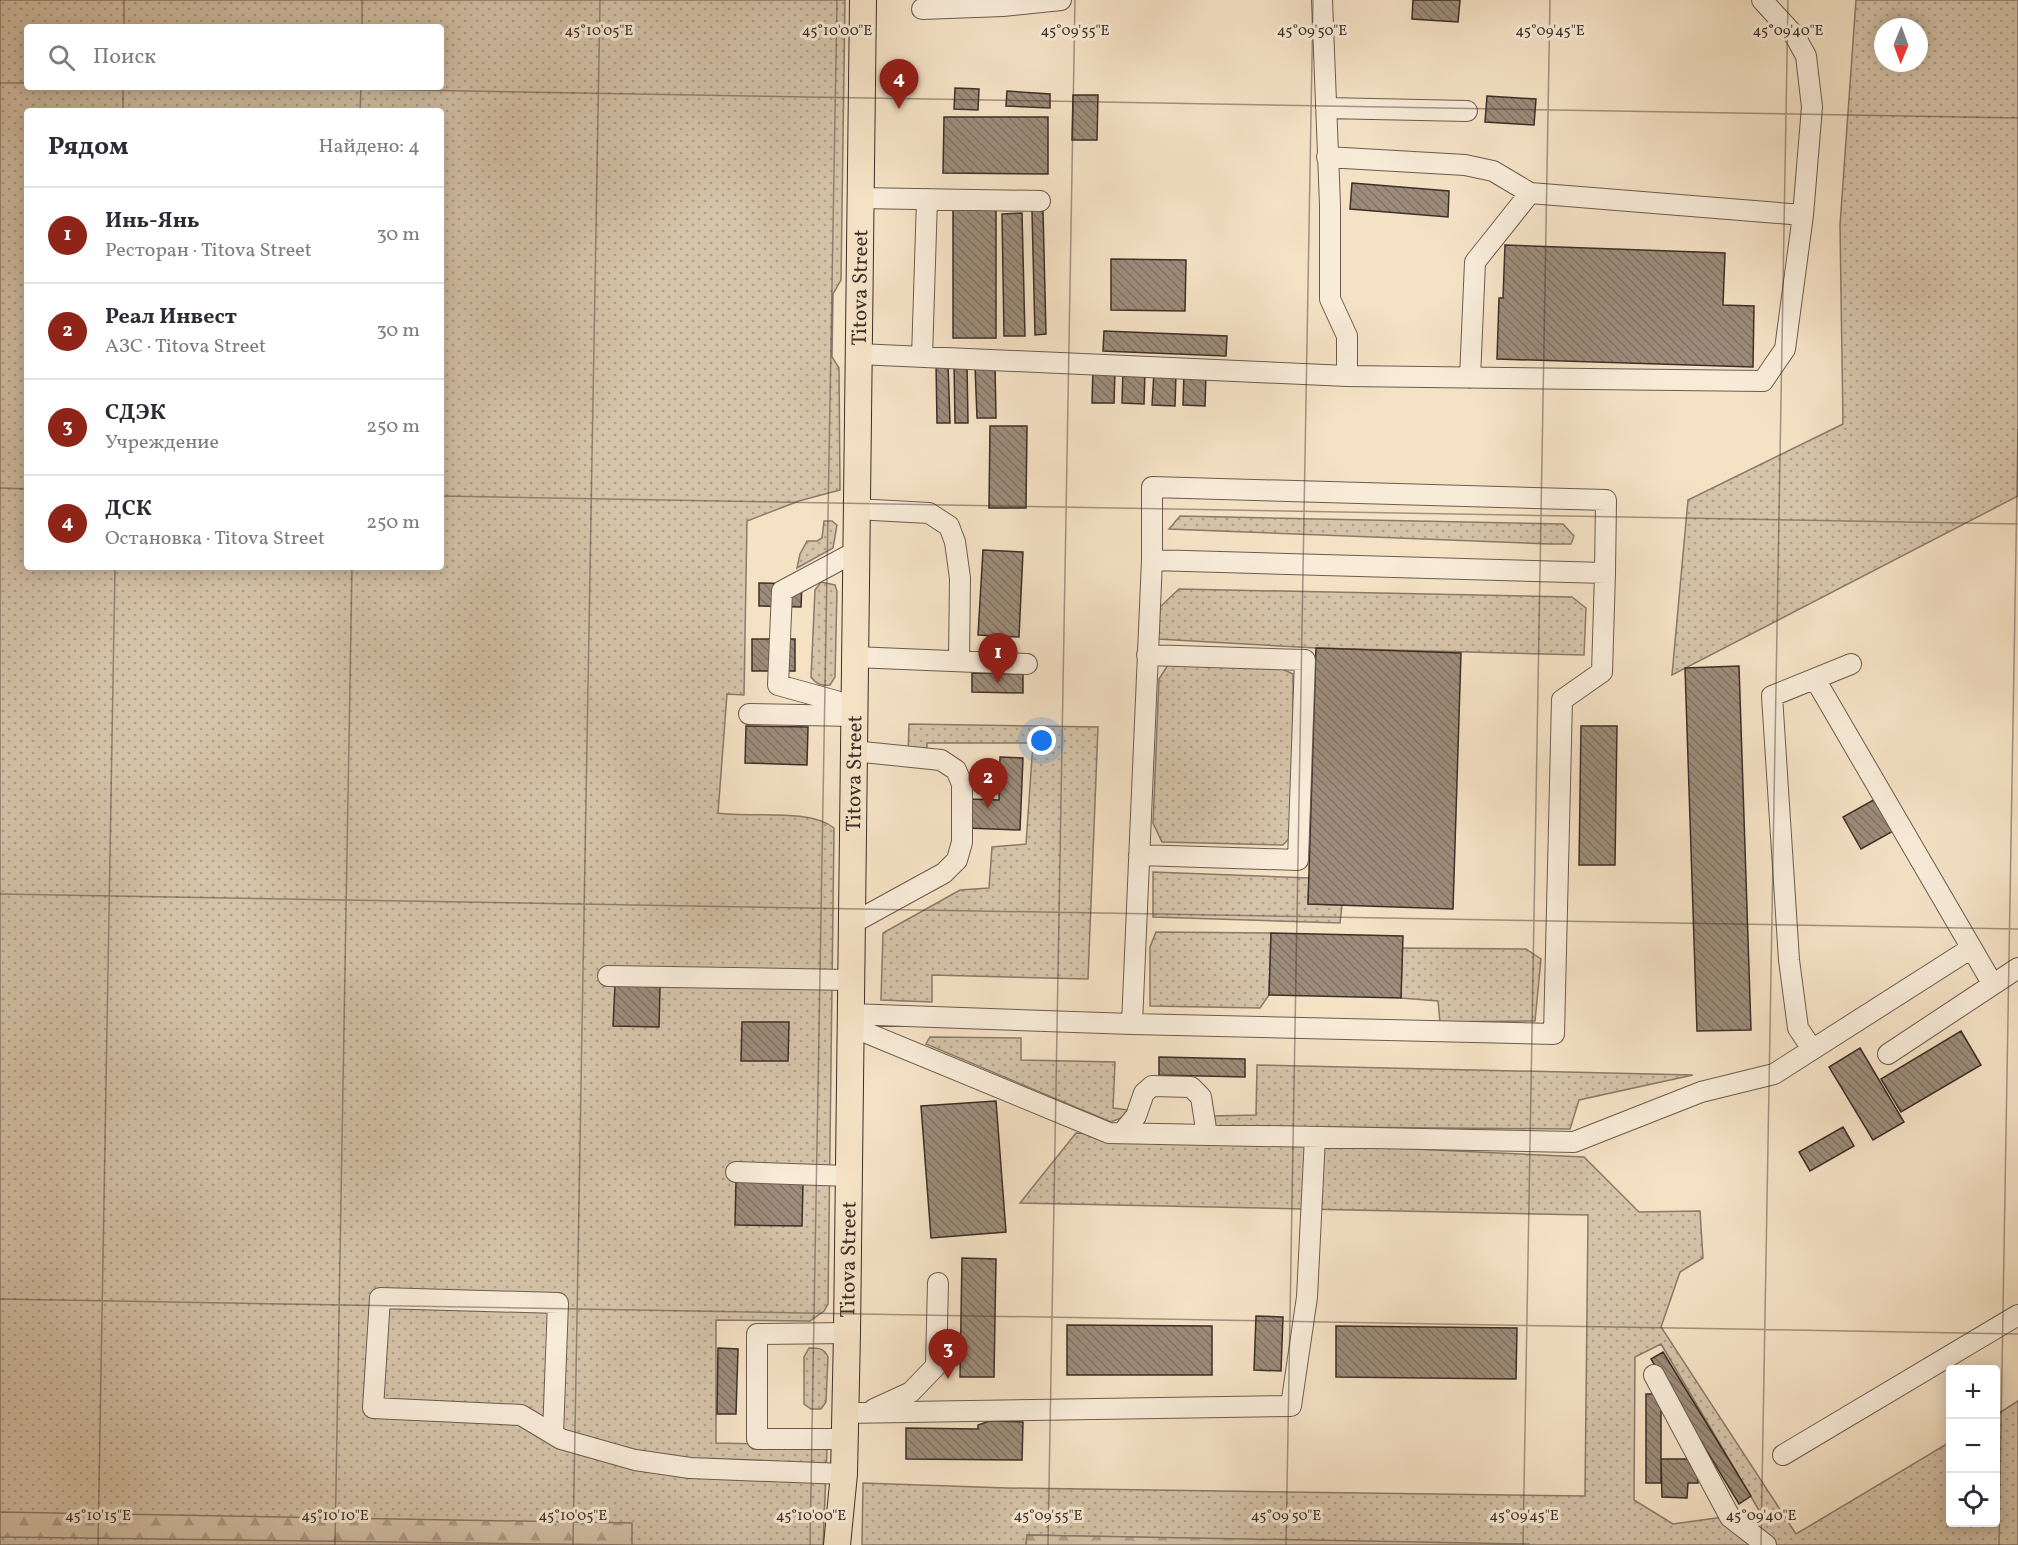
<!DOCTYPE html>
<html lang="ru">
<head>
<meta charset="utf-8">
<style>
	body { margin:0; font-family:Vollkorn,serif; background:#f2f2f3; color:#2b2b33 }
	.controls { position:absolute; right:18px; bottom:18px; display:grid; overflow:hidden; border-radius:6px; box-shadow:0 3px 15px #0003 }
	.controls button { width:54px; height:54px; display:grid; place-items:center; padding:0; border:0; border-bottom:2px solid #e1e1e2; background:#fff; color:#2b2b33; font:30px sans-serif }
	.compass { position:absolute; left:1874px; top:18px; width:54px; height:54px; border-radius:50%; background:#fff; box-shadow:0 3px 15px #0003; rotate:181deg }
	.you { position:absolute; left:1042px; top:741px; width:21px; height:21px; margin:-15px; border:4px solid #fff; border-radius:50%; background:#1a73e8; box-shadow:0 0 0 9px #1a73e833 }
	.badge { display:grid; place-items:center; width:39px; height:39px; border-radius:50%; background:#8f2418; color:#fff; font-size:20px; font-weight:700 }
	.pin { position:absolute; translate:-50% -50px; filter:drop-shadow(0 2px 3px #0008) }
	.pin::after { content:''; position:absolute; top:32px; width:21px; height:18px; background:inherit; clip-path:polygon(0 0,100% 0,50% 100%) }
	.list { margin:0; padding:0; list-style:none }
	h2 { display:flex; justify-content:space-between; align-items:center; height:78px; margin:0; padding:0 24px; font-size:26px }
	h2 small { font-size:20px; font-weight:400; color:#7c7c81 }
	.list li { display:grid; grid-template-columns:39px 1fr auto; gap:18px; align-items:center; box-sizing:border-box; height:96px; padding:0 24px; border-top:2px solid #e1e1e2 }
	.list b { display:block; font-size:22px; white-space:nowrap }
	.list p { margin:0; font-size:20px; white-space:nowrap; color:#7c7c81 }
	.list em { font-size:20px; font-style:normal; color:#7c7c81 }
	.icon { flex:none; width:33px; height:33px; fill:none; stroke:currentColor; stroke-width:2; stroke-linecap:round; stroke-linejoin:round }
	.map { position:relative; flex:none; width:2018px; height:1545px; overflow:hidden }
	.search { position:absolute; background:#fff; box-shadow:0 3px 15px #0003; left:24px; top:24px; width:420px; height:66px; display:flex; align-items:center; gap:15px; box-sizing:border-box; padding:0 21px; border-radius:6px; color:#7c7c81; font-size:22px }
	.panel { position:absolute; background:#fff; box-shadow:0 3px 15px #0003; left:24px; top:108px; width:420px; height:462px; border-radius:6px }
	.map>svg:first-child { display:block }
	.grass { fill:url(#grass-dots); stroke:#8a7a6a; stroke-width:1.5; fill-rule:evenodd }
	.forest { fill:url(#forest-firs); stroke:#8a7a6a; stroke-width:1.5 }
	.building { fill:url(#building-back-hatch); stroke:#3d2f29; stroke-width:1.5 }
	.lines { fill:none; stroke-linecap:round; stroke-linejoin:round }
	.minor-casing { stroke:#6b5c50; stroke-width:22 }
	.major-casing { stroke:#3d2f29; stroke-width:28 }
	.minor { stroke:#f8ecd9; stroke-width:20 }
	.major { stroke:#f5e2c5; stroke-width:26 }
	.ticks { fill:none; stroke:#3d2f29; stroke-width:1.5; stroke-opacity:0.45 }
	.labels { text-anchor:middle; stroke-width:6; stroke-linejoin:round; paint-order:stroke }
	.street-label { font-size:21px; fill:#3d2f29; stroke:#f8ecd9 }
	.ticks-label { font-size:15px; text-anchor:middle; fill:#3d2f29; stroke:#f8ecd9; stroke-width:6; stroke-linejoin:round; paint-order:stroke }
</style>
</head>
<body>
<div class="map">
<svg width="2018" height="1545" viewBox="0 0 2018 1545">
	<defs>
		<pattern id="grass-dots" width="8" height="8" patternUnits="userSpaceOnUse" patternTransform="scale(1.5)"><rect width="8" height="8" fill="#d6c4aa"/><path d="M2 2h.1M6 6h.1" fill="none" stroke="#afa08a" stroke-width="1.8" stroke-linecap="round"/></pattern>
		<pattern id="forest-firs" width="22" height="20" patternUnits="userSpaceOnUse" patternTransform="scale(1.5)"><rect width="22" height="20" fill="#d6c4aa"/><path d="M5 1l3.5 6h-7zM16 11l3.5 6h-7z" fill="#afa08a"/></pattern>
		<pattern id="building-back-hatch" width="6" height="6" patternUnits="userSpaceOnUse" patternTransform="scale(1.5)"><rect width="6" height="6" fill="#9d8c7a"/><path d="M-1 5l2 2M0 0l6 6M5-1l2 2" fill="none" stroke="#817364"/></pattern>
	</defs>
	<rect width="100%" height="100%" fill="#f5e2c5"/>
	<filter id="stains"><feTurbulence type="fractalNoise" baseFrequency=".00333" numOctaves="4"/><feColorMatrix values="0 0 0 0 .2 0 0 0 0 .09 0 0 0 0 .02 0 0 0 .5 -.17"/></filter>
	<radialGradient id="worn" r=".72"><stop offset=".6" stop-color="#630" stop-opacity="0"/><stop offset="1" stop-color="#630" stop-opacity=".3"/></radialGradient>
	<path class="grass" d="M0 0H845L841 280 833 294 832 357 839 368 840 490 799 501 747 521 744 695 727 694 718 813C749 818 809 808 834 828L828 1304 824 1311 810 1321 716 1320V1443L824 1445 827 1449 823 1545H0ZM27 27H441V87H27ZM27 111H441V567H27Z
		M1856 0H2018V496L1672 675 1688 500 1843 424 1840 225ZM1883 27H1919V63H1883Z
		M1180 516 1563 524 1574 536 1571 544H1550L1169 529Z
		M824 521H832L837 525 833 548 797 568 800 554 807 541H817L822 538Z
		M821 582 835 585 837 591 835 677 830 685C821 686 816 684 811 677L815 590Z
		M1179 589 1572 597 1586 608 1584 655 1316 648 1158 639 1160 607Z
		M1168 665 1278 667 1293 674V834L1283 845 1162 842 1153 823 1159 679Z
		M909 724 1098 727 1088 979 932 975V1002L881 1000 883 933 960 890 989 888 992 847 1026 844 1033 743H927V754H908Z
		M1153 872 1309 878 1308 904 1342 905 1340 923 1153 917Z
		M1156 932 1271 933 1269 995 1260 1008 1150 1006V947Z
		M1402 948 1526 949 1541 959 1535 1021 1440 1022 1438 1001 1401 998Z
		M930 1037 1021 1038V1060L1115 1062 1113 1108 1129 1110 1126 1116 1111 1122 926 1044Z
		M1257 1065 1693 1075 1579 1100 1570 1129 1212 1126V1116L1256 1115Z
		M1076 1133 1584 1157 1639 1212 1700 1211 1703 1258 1680 1272 1661 1327 1796 1534 1950 1442V1522H1996V1415L2018 1401V1545H1529L1027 1535 1026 1545H862L863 1483 1007 1488 1585 1496 1588 1215 1020 1203ZM1661 1344 1760 1512 1673 1524 1634 1500 1635 1357Z
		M809 1348C819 1348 824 1348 828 1357L826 1402 821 1409H811L804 1404V1357Z"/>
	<path class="forest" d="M0 1512 632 1523V1545L0 1537Z
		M1027 1535 1529 1544V1545H1026Z"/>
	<path class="building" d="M1413 0H1460L1458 22 1412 19Z
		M955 88 979 89 978 110 954 109Z
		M1007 91 1050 94V108L1006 106Z
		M1073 95H1098L1097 140H1072Z
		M1487 96 1536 99 1534 125 1485 122Z
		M944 117H1048V174L943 173Z
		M1352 183 1449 191 1448 217 1350 209Z
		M953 205H996V338H953Z
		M1032 211H1043L1046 334 1035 335Z
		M1022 213 1025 336H1004L1002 214Z
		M1505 245 1725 253 1723 305 1754 306 1753 367 1497 359 1499 298H1503Z
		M1111 259 1186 260 1185 311 1111 310Z
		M1104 331 1227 336 1226 356 1103 351Z
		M936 363H948L950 423H937Z
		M954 363H967L968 423H955Z
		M995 365 996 418H977L975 366Z
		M1093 369 1115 370 1114 403H1092Z
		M1123 370 1145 371 1144 404 1122 403Z
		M1154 372 1176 373 1175 406 1152 405Z
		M1184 372 1206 373 1205 406 1183 405Z
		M990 426H1027L1026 508H989Z
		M983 550 1023 552 1019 637 978 635Z
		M759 583 802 584 801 607 759 606Z
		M752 639H795V671H752Z
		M1316 648 1461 653 1453 909 1308 904Z
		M1739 666 1751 1030 1697 1031 1685 668Z
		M972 673 1023 674V693L972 692Z
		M746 726 808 727 807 765 745 763Z
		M1581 726H1617L1615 865H1579Z
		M1000 757 1023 758 1020 830 967 828 968 799 999 800Z
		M1877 798 1895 830 1861 849 1843 817Z
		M1271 933 1403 936 1401 998 1269 995Z
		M615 985 660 987 659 1027 613 1026Z
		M742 1022H789L788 1061H741Z
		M1961 1031 1981 1065 1901 1112 1881 1079Z
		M1860 1048 1904 1122 1873 1140 1829 1067Z
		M1159 1057 1245 1059V1077L1159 1075Z
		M996 1101 1006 1232 931 1238 921 1106Z
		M1843 1127 1854 1146 1810 1171 1799 1152Z
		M736 1181 803 1183 802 1226 735 1225Z
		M962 1258 996 1259 994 1377H960Z
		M1256 1316 1283 1317 1281 1371 1254 1370Z
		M1067 1325 1212 1326V1375H1067Z
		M1336 1326 1517 1328 1516 1379 1336 1377Z
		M718 1348 738 1349 736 1414H717Z
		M1663 1352 1751 1496 1739 1504 1651 1359Z
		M1646 1394H1661V1483H1646Z
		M990 1421 1023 1422 1022 1460 906 1459V1428L978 1429V1425Z
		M1661 1459H1697L1698 1483H1688L1687 1498 1662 1497Z"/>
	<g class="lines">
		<g class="minor-casing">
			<path id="minor" d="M1322 0 1330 205V299L1347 336V376
				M922 9 1003 6 1061 0
				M1326 108 1467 111
				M1327 157 1465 165 1493 171 1530 193 1803 215
				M859 198 1040 201
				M858 354 1347 376 1763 381 1785 349 1803 215 1812 107 1806 56 1795 36 1762 0
				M922 357 927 199
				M1470 378 1475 262 1530 193
				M855 509 929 513 949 526 955 542 960 578 959 661
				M854 657 1027 664
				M1815 679 1992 983
				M854 706 778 685 782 591 855 552
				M749 714 854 716
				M1139 855 1298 860 1305 660 1147 655
				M851 924 944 873 957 860 962 842V784L956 770 941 760 853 751
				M608 976 851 980
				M850 1014 1132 1024 1554 1034 1562 700 1602 672 1605 573 1152 560
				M1132 1024 1152 560V487L1606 500 1605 573
				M850 1026 1109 1133 1574 1142 1701 1092 1774 1074 1970 949
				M1812 1049 1798 1028 1789 960 1772 696 1851 664
				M1888 1054 2018 968
				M1122 1133 1136 1116 1144 1093 1152 1086 1191 1087 1201 1097 1207 1135
				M736 1172 849 1176
				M1654 1375 1730 1517 1766 1545
				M874 1409 911 1392 936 1366 938 1283
				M844 1413 1291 1406 1307 1297 1315 1137
				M553 1434 558 1303 380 1298 373 1408 521 1415 561 1439 635 1460 690 1468 844 1474
				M844 1439H757V1334L847 1333
				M1783 1455 2018 1315"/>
		</g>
		<g class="major-casing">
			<g id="major">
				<path id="s1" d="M837 1545 844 1474 847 1333 863 0"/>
			</g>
		</g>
		<use href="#minor" class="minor"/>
		<use href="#major" class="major"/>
	</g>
	<path class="ticks" d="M124 27V0M362 27V0M0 83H27M238 87 2018 118M123 111V87M360 111 361 87M0 488 27 489M441 496 2018 524M0 894 2018 929M0 1299 2018 1334M98 1545 115 567M335 1545 352 567M573 1545 600 0M810 1545 837 0M1048 1545 1075 0M1286 1545 1313 0M1523 1545 1550 0M1761 1545 1788 0M1999 1545 2018 429"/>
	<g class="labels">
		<g class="street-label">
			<text dy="7" stroke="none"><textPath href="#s1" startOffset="1258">Titova Street</textPath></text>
			<text dy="7" stroke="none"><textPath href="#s1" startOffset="772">Titova Street</textPath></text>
			<text dy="7" stroke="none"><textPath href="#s1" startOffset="286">Titova Street</textPath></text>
		</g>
	</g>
	<g class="ticks-label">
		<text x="599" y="35">45°10'05"E</text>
		<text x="837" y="35">45°10'00"E</text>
		<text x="1075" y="35">45°09'55"E</text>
		<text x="1312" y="35">45°09'50"E</text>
		<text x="1550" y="35">45°09'45"E</text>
		<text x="1788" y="35">45°09'40"E</text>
		<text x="98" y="1520">45°10'15"E</text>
		<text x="335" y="1520">45°10'10"E</text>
		<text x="573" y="1520">45°10'05"E</text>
		<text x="811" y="1520">45°10'00"E</text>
		<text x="1048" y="1520">45°09'55"E</text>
		<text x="1286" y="1520">45°09'50"E</text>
		<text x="1524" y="1520">45°09'45"E</text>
		<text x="1761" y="1520">45°09'40"E</text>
	</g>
	<rect width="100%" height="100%" filter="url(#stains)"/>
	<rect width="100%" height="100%" fill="url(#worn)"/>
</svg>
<div class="controls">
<button>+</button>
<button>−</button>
<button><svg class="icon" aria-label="locate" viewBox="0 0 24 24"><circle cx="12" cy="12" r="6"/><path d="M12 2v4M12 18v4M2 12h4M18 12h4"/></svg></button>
</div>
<svg class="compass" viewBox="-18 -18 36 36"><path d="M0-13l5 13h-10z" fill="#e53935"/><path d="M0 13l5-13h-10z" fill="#7c7c81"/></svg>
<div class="you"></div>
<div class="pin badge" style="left:998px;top:683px">1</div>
<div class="pin badge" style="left:988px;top:808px">2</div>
<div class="pin badge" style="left:948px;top:1379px">3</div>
<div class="pin badge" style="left:899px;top:109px">4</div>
<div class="search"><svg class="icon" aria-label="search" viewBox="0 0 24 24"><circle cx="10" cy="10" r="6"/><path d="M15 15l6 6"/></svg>Поиск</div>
<section class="panel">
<h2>Рядом<small>Найдено: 4</small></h2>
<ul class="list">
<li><span class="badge">1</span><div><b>Инь-Янь</b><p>Ресторан · Titova Street</p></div><em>30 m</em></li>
<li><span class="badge">2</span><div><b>Реал Инвест</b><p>АЗС · Titova Street</p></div><em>30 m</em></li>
<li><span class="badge">3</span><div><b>СДЭК</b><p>Учреждение</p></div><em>250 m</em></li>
<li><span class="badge">4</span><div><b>ДСК</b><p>Остановка · Titova Street</p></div><em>250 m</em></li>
</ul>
</section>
</div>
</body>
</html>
